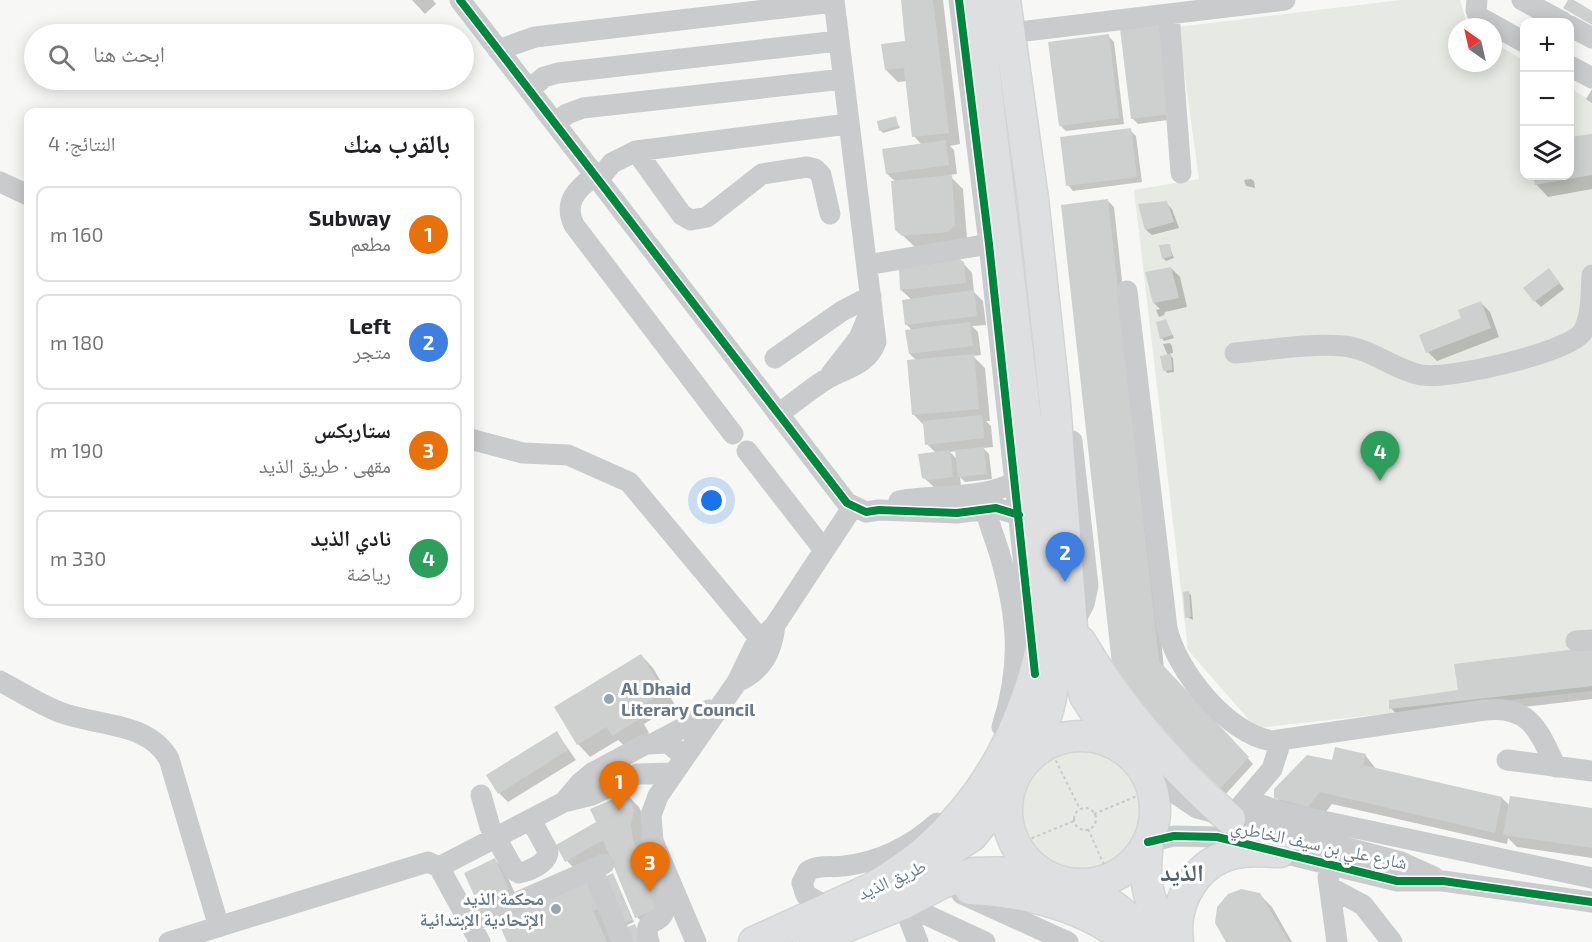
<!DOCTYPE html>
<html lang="ar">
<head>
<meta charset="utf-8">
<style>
	body { margin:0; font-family:"Exo 2","Noto Naskh Arabic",sans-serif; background:#f6f6f6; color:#202124; direction:rtl }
	.controls { position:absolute; right:18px; top:18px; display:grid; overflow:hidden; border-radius:12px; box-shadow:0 3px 15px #0003 }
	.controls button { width:54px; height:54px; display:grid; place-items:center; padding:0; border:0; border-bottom:2px solid #e0e0e0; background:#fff; color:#202124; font:30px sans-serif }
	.compass { position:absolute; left:1448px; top:18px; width:54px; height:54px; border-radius:50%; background:#fff; box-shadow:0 3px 15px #0003; rotate:326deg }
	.you { position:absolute; left:712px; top:501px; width:21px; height:21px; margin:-15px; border:4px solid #fff; border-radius:50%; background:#1a73e8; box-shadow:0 0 0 9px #1a73e833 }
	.badge { display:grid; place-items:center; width:39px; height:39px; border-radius:50%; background:#575c62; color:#fff; font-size:20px; font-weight:700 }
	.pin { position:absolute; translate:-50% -50px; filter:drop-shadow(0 2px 3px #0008) }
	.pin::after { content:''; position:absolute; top:32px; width:21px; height:18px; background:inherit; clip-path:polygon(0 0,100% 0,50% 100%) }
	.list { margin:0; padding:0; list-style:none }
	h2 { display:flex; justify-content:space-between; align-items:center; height:78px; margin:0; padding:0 24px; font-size:26px }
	h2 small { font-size:20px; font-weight:400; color:#757577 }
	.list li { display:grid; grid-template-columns:39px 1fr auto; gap:18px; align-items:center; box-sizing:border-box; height:96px; margin:0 12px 12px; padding:0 12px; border:2px solid #e0e0e0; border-radius:12px }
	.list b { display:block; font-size:22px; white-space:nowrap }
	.list p { margin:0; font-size:20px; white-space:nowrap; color:#757577 }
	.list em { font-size:20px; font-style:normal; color:#757577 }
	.icon { flex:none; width:33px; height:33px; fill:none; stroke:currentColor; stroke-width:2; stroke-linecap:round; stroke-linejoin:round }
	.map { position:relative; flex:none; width:1592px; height:942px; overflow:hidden; direction:ltr }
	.search { position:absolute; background:#fff; box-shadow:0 3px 15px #0003; left:24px; top:24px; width:450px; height:66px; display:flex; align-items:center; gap:15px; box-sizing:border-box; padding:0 21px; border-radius:33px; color:#757577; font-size:22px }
	.panel { position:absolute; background:#fff; box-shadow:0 3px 15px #0003; left:24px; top:108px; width:450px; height:510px; border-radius:12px; direction:rtl }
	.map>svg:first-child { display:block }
	.green { fill:#e6e9e4 }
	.shadow { fill:#0003; fill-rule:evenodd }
	.building { fill:#ced0d0 }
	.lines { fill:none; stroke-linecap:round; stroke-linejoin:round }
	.highway-casing { stroke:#d3d4d4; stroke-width:33 }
	.path { stroke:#c7c9ca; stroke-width:2; stroke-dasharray:3 3; stroke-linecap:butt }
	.minor { stroke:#cacbcc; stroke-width:21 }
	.highway { stroke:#dedfe0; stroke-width:30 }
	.cycleway-casing { stroke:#fff; stroke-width:11 }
	.cycleway { stroke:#00873e; stroke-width:8 }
	.poi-dot { fill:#9aa5ad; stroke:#fff; stroke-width:2 }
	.labels { text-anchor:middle; stroke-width:6; stroke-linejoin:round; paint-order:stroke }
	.poi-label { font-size:18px; font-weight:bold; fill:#687985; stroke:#fff; text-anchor:start }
	.street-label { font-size:18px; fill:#687985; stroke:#fff }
	.district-label { font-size:24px; font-weight:bold; fill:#56626b; stroke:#fff }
</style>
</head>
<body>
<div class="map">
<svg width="1592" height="942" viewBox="0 0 1592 942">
	<rect width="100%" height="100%" fill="#f7f7f6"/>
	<path class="green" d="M1401 0H1460L1467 24 1470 27H1457V63H1493V42L1524 61V176H1570V88L1592 102V691L1256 728 1188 650 1134 190 1199 179 1178 27Z
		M1020 810a62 62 0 1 1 124 0a62 62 0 1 1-124 0Z"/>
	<path class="shadow" d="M412 0H433L436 4 425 14Z
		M902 0H943L960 144 950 146 954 150 957 174 949 175 963 189 967 238 916 248 897 230 896 182 887 174 922 145 914 136 907 81 898 82 886 70 907 43Z
		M1159 26 1165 32 1175 119 1138 124 1132 118Z
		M1108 36 1114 42 1124 124 1066 131 1060 125Z
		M1592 89V103L1586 99Z
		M895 118 900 128 883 133 880 130Z
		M1130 130 1136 136 1142 182 1073 191 1068 185Z
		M1592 135V189L1548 197 1536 184 1534 176H1570V139Z
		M1251 179 1254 181 1255 188 1246 186 1244 180Z
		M1108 201 1114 207 1164 668 1253 764 1224 796 1115 681Z
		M1166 203 1172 209 1179 228 1152 235 1146 230Z
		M1169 246 1174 258 1166 261 1163 258Z
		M963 263 972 273 974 292 983 301 986 325 972 326 978 332 981 355 973 356 985 368 990 421H986L991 426 993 447 983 448 989 454 992 479 965 482 960 477 961 486 935 488 922 476 936 453 927 444 925 426 914 415 917 361 910 354 913 331 907 325 912 300 901 290ZM957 451 958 460 950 452Z
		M1171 268 1180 277 1187 307 1165 312 1164 315 1159 317 1156 310 1160 309 1154 303Z
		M1554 276 1564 289 1541 307 1535 301Z
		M1481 303 1490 312 1499 337 1437 361 1428 352Z
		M1165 320 1174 338 1164 341 1162 338Z
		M1170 343 1172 346 1173 353 1169 354 1173 358 1174 372 1167 373 1165 370 1168 356 1163 344Z
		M1188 593 1191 595 1193 620 1187 617Z
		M1592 649V699L1403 721 1391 708 1460 691Z
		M641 655 653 668 675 705 644 724 649 733 626 747 618 740 590 757 578 744 556 707Z
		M557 733 576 760 508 802 499 793Z
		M1365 755 1377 770 1502 798 1510 806 1592 810V858L1517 847 1508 838 1507 844 1332 804 1321 818 1288 809 1276 797 1334 762Z
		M627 795 639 807 646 823 643 846 671 920 649 929 637 917 611 854 595 863 573 867 567 861 598 822Z
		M495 860 504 869 517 898 489 912 480 903Z
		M587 878 612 942H509Z
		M615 878 634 922 625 926Z
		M1260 895 1272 907 1292 942H1228Z"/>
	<path class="building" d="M901 0H933L949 133 912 137 904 68 885 70 881 44 905 41Z
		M1568 0H1574L1592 11V25L1563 8Z
		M1159 24 1170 114 1131 119 1120 29Z
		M1109 34 1119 118 1059 126 1048 42Z
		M896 116 898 126 879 131 877 121Z
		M1131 128 1137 177 1066 186 1060 137Z
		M1592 134V175L1535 185 1533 176H1570V137Z
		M946 140 949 165 886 174 882 149Z
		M952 175 955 226 947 232 902 236 895 230 891 181Z
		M1108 199 1159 661 1249 757 1217 792 1114 682 1061 205Z
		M1167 201 1174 222 1145 230 1138 204Z
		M1170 244 1172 256 1162 259 1159 245Z
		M951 254 964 262 966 283 900 290 899 270Z
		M1171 267 1179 298 1153 303 1145 272Z
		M1549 268 1560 283 1534 302 1523 288Z
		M974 290 977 316 905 325 902 300Z
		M1481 301 1491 328 1426 353 1419 335 1461 318 1458 310Z
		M1166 319 1172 335 1160 339 1156 322Z
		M970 322 973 346 909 354 905 330Z
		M974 354 979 409 912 415 907 360Z
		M1171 354 1172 370 1163 371 1160 356Z
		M982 415 984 438 925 445 923 421Z
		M984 447 987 474 958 477 955 450Z
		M950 450 953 477 929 480 922 478 918 454Z
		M1189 591 1191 617 1185 618 1183 592Z
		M1592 647V686L1389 709V700L1458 690 1454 664Z
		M641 654 664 692 633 711 638 720 612 736 607 727 577 745 554 707Z
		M557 731 568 750 498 794 486 775Z
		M1335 747 1366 754 1363 765 1502 797 1495 833 1320 792 1308 807 1274 798V789L1307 755 1332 760Z
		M627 793 634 810 631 824 633 840 660 908 635 918 603 840 565 862 556 845 596 822 590 809Z
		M1510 796 1592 808V848L1503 835Z
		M495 858 509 889 478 904 464 873Z
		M613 873 632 920 621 924 602 878Z
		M587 876 601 907 593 911 607 942H507L496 917Z
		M1241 889 1260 893 1289 942H1226L1215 923 1217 907 1228 894Z
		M635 924 642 941 639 942H631L625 928Z"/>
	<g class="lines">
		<g class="highway-casing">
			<path id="highway" d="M976 0 1054 655C1055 698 1047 721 1027 759
				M1005 0 1033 199 1055 403 1072 627 1078 669 1085 696 1098 716 1136 760
				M1080 641C1121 710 1170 766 1230 819
				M1007 810a74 74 0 1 1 148 0a74 74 0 1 1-148 0Z
				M1148 842C1142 888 1149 902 1172 942
				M934 861 972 836 1009 789
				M1076 884C1105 898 1128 914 1149 939
				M871 889C889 877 908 866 924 852 990 794 1024 725 1043 640
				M970 889C1026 892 1085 906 1129 942
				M754 942 888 881
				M808 942 903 904 942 883 974 873 1019 872 1048 878
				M1178 942C1172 901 1198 857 1242 852 1254 850 1267 852 1280 852"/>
		</g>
		<path class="path" d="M1018 809a64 64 0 1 1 128 0a64 64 0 1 1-128 0Z
			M1053 755 1080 809
			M1074 819a11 11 0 1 1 22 0a11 11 0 1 1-22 0Z
			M1094 814 1144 793
			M1088 829 1109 876
			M1015 845 1074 821"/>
		<path class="minor" d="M460 0 847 503 866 512 879 510 957 513 996 508 1019 515
			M959 0 989 244 1034 658
			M1477 0 1476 10 1479 17 1524 42
			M1522 0 1563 22
			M1169 14 1181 173
			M1570 26 1592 38
			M1016 46 1010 33 1285 0
			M498 50 535 37 834 2
			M1570 66 1592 78
			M529 90 544 77 558 73 838 41
			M555 123 567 114 583 108 843 79
			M636 151 682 215 691 220 707 217 762 174 807 167 815 169 821 175 830 214
			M595 175C577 189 563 202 574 225L733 434
			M598 180 612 163 636 151 848 124
			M0 182 28 195
			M867 265 989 244
			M1127 291 1167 628C1176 670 1227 734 1272 741L1485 710C1531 705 1539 732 1556 767
			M1235 353C1270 350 1309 343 1344 346 1372 349 1394 370 1421 375 1448 380 1566 353 1582 333 1592 318 1591 293 1592 275
			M775 358 842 311 871 296
			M831 374 859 338 872 307
			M778 414C794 403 809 390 825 380 845 368 867 366 876 342L834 0
			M470 439 523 453 568 455 629 482 760 639
			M1072 441 1088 586 1084 604 1073 625
			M747 451 824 550
			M982 494C985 515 994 535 1000 555 1018 618 1022 664 1002 727
			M899 501C935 494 987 500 1015 481
			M1576 641 1592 640
			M0 681C19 691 37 703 57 711 95 727 147 720 169 759L219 927
			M737 682C763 670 772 652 775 625
			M656 742 694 722 709 710
			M1507 760 1592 771
			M1146 774 1197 808 1401 862 1434 877
			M481 795 490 827 514 870 519 873C530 871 548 863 548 851L531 820
			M1246 800 1285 813 1592 878
			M564 802 580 783 592 773 646 744 668 743 684 756
			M1238 809 1272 769 1281 741
			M1148 842 1174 836 1217 837 1397 881H1443L1592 902
			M439 867 564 802 592 795 637 774 672 773
			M592 869 623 942
			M1328 877 1337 942
			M1331 888 1363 905 1392 942
			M962 894 1068 942
			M903 904 985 942
			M903 904 918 942
			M829 908 806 895 802 883 808 871C819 864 832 868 844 866 879 862 911 846 937 823
			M470 923 604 864
			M169 942 428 862 439 867 480 942
			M649 942C641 917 660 926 664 911 667 901 657 887 654 878
			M696 942 653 841 651 815 658 796 737 682 754 647 775 625 852 508"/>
		<use href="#highway" class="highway"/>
		<g class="cycleway-casing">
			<path id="cycleway" d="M460 0 847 503 866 512 879 510 957 513 996 508 1019 515
				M959 0 989 244 1035 674
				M1148 842 1174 836 1217 837 1397 881H1443L1592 902"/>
		</g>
		<use href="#cycleway" class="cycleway"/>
	</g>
	<g class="poi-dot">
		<circle cx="609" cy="699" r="6"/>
		<circle cx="556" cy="909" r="6"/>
	</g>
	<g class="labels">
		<g class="poi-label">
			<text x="621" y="695">Al Dhaid<tspan x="621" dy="21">Literary Council</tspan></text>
			<text x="544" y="905" text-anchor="end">محكمة الذيد<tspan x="544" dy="21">الإتحادية الإبتدائية</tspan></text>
		</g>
		<g class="street-label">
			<text transform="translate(1319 845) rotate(12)" y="6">شارع علي بن سيف الخاطري</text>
			<text transform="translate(892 880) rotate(-24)" y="6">طريق الذيد</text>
		</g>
		<g class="district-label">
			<text x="1182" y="881">الذيد</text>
		</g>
	</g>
</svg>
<div class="controls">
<button>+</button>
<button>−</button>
<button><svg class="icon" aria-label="layers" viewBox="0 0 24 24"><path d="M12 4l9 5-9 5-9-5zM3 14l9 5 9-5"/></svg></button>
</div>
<svg class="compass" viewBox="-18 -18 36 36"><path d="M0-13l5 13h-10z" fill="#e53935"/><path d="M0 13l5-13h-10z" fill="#757577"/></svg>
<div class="you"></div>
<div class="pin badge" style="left:619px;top:811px;background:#e8710a">1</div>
<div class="pin badge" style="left:1065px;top:582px;background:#3f7fe0">2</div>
<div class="pin badge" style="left:650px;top:892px;background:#e8710a">3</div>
<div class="pin badge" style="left:1380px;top:481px;background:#2e9e5b">4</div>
<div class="search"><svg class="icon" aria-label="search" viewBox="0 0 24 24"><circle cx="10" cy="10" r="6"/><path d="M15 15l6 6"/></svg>ابحث هنا</div>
<section class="panel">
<h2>بالقرب منك<small>النتائج: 4</small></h2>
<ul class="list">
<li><span class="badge" style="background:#e8710a">1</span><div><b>Subway</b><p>مطعم</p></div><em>160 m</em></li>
<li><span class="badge" style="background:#3f7fe0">2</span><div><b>Left</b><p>متجر</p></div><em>180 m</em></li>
<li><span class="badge" style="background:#e8710a">3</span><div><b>ستاربكس</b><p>مقهى · طريق الذيد</p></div><em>190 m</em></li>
<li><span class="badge" style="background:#2e9e5b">4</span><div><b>نادي الذيد</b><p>رياضة</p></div><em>330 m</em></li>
</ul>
</section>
</div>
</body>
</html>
